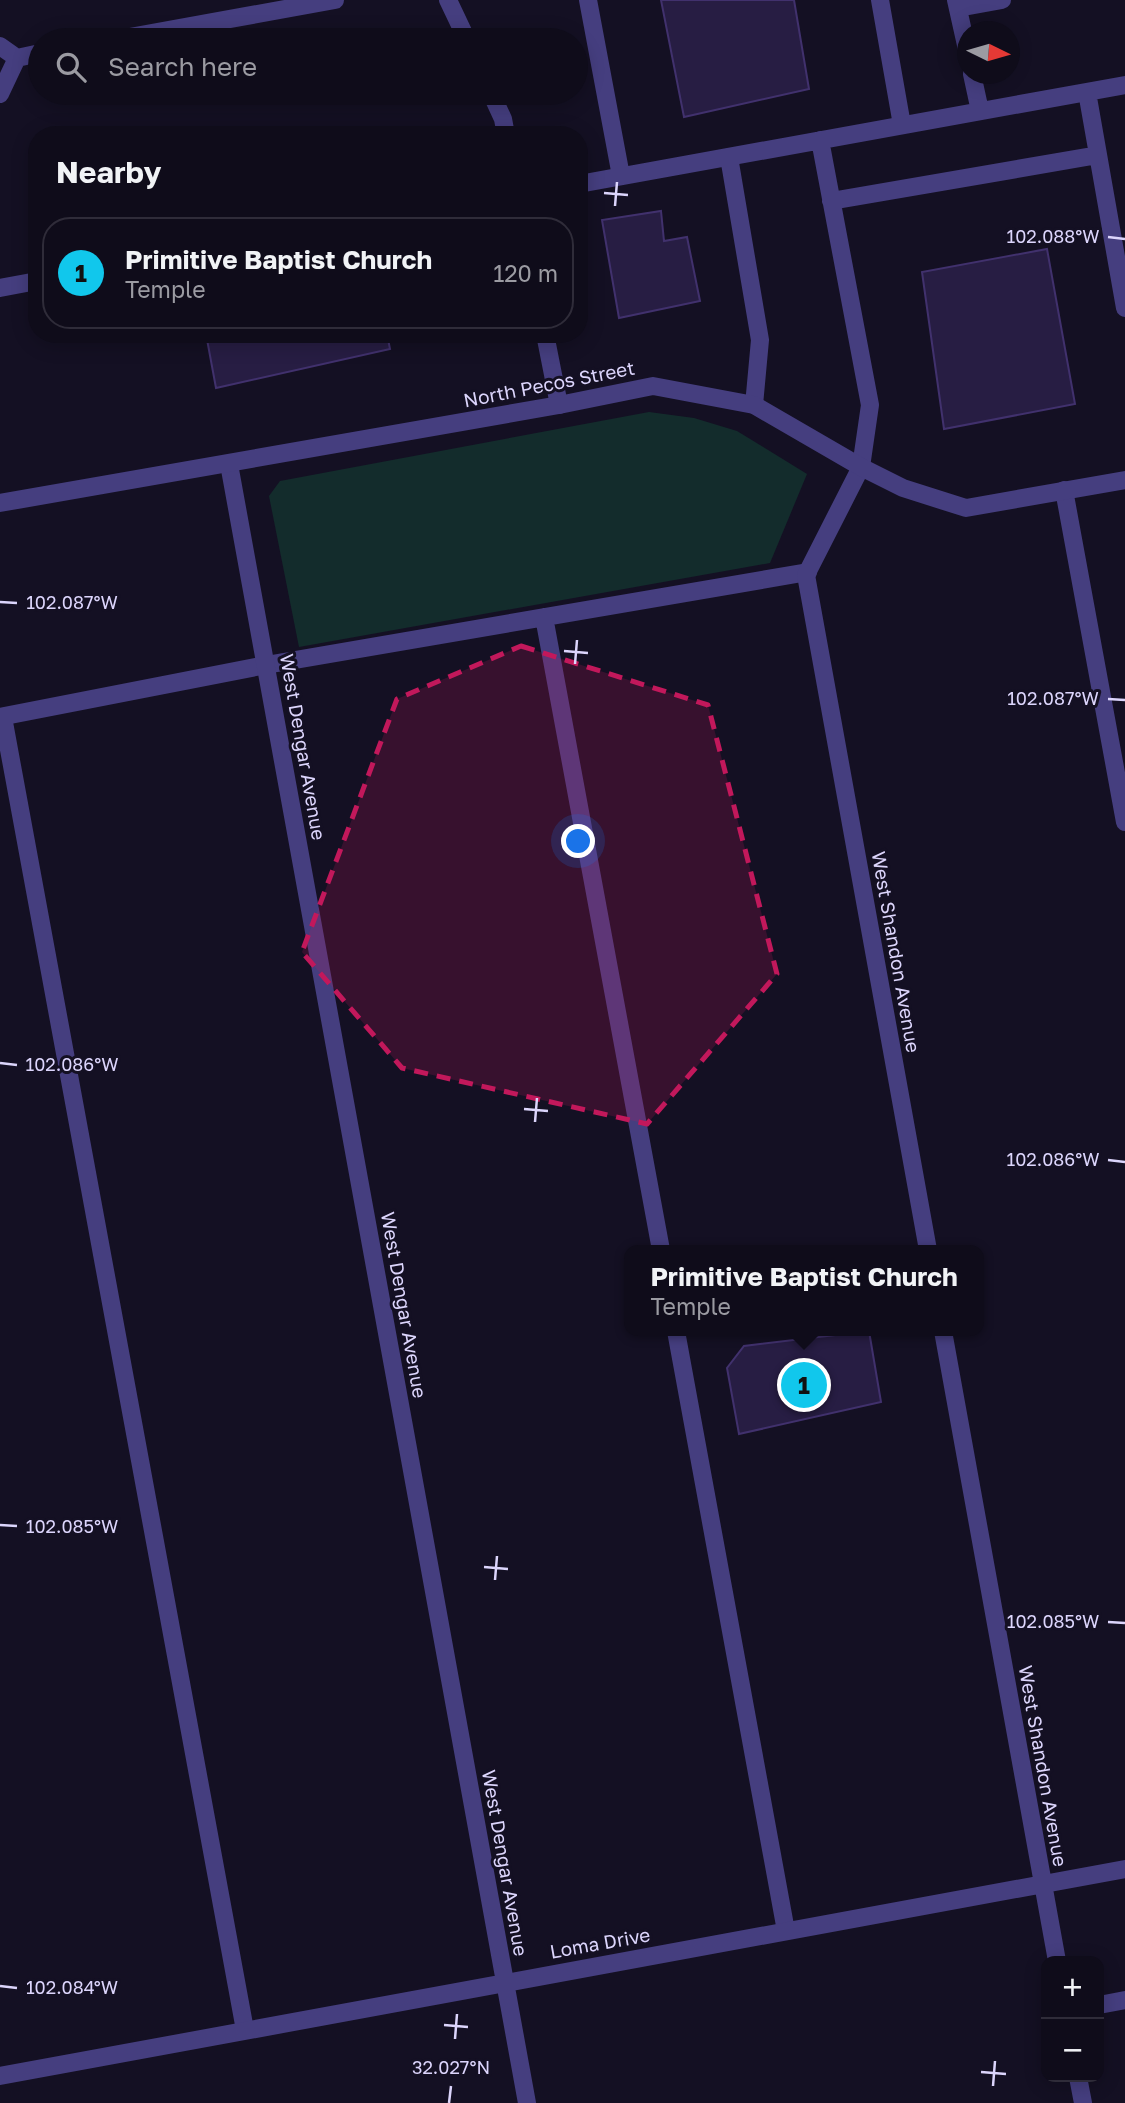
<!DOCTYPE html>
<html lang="en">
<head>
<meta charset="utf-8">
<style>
	body { margin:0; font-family:"Golos Text",sans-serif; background:#181523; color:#f1f3f6 }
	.controls { position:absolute; right:21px; bottom:21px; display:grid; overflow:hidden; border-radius:14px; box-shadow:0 4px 18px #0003 }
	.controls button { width:63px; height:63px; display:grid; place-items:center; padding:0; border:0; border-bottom:2px solid #2f2c39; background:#0f0c1a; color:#f1f3f6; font:35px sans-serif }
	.compass { position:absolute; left:957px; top:21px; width:63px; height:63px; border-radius:50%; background:#0f0c1a; box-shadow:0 4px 18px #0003; rotate:95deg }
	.you { position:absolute; left:579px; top:842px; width:24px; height:24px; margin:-18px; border:5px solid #fff; border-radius:50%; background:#1a73e8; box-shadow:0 0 0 10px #1a73e833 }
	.badge { display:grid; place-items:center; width:46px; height:46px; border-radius:50%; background:#11c7ec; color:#111; font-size:23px; font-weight:700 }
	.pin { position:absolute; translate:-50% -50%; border:4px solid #fff; box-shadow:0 2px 7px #0006 }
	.popup { position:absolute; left:624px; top:1245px; width:360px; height:91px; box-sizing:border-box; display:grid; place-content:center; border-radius:14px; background:#0f0c1a; filter:drop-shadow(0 2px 5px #0005); font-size:23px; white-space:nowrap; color:#9b9ba2 }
	.popup b { font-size:26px; color:#f1f3f6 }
	.popup::after { content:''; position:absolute; left:50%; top:100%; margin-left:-14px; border:14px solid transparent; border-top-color:#0f0c1a }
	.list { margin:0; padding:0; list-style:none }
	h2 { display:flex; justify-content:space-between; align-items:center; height:91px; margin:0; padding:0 28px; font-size:30px }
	h2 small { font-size:23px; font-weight:400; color:#9b9ba2 }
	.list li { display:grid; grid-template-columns:46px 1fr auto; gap:21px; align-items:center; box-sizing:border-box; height:112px; margin:0 14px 14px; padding:0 14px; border:2px solid #2f2c39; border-radius:28px }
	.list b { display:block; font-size:26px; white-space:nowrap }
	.list p { margin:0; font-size:23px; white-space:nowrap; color:#9b9ba2 }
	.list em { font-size:23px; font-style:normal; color:#9b9ba2 }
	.icon { flex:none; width:38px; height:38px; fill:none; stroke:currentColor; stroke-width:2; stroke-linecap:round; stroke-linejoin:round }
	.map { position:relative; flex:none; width:1125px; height:2103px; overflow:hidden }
	.search { position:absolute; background:#0f0c1a; box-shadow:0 4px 18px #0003; left:28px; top:28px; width:560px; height:77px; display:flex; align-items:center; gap:18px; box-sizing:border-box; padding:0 24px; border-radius:38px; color:#9b9ba2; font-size:26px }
	.panel { position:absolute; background:#0f0c1a; box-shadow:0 4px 18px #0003; left:28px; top:126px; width:560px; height:217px; border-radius:28px }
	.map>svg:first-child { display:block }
	.green { fill:#132c2c }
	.building { fill:#271d43; stroke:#41316d; stroke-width:2 }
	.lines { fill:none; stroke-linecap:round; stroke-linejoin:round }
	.service { stroke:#453e7f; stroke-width:18 }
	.minor { stroke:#453e7f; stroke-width:18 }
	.tertiary { stroke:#453e7f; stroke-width:18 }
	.marked { fill:#c2185b; fill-opacity:0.2; stroke:#c2185b; stroke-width:5; stroke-dasharray:14 9; stroke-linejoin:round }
	.ticks { fill:none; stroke:#dcd5fc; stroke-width:2.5 }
	.labels { text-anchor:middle; stroke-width:6; stroke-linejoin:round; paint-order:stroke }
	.street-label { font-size:19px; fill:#dcd5fc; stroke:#141023 }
	.ticks-label { font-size:18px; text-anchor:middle; fill:#dcd5fc; stroke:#141023; stroke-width:6; stroke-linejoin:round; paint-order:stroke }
</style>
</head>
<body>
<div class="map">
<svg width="1125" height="2103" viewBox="0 0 1125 2103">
	<rect width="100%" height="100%" fill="#141023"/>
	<path class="green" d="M649 412 694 418 737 431 807 474 770 563 299 647 269 496 280 481Z"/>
	<path class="building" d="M661 0H794L809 89 684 117Z
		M661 211 664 241 687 237 700 301 619 318 602 220Z
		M1047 249 1075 404 944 429 922 272Z
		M206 334H387L390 349 216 388Z
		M869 1331 881 1402 739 1434 727 1368 744 1346Z"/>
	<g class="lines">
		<path class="service" d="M588 0 621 176
			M880 0 902 125
			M956 0 968 54
			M958 8 1002 0
			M972 74 980 111
			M1087 92 1125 308
			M820 140 870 405 861 467
			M729 157 760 340 754 405
			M579 184 1125 85
			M831 201 1098 155
			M0 288 37 281
			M1064 490 1125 822
			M544 617 661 1250
			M0 717 266 665 808 572
			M3 717 245 2030
			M676 1331 786 1931
			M1099 2005 1125 2000"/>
		<path class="minor" d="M448 0 467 40
			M113 40 335 0
			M0 46 17 58 40 53
			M491 93 503 119 506 135
			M0 94 17 58
			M545 334 559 405
			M229 464 527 2103
			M861 467 806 575 928 1250
			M943 1331 1057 1961
			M0 2076 1125 1869
			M1078 2077 1083 2103"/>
		<path class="tertiary" d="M0 503 559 405 653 386 754 405 861 467 903 488 966 508 1125 480"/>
	</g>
	<path class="marked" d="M521 646 708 705 777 974 647 1124 402 1068 302 952 397 699Z"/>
	<path class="ticks" d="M604 193 628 195M615 206 617 182M1108 237 1125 239M0 602 17 603M564 651 588 653M575 664 577 640M1108 699 1125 700M0 1063 17 1065M524 1109 548 1111M535 1122 537 1098M1108 1160 1125 1162M0 1525 17 1526M484 1567 508 1569M495 1580 497 1556M1108 1622 1125 1623M0 1986 17 1988M444 2025 468 2027M455 2039 457 2014M981 2072 1006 2074M993 2086 995 2061M449 2103 451 2086"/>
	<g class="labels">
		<g class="street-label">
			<text transform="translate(549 384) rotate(-11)" y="7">North Pecos Street</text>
			<text transform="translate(303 747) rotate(80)" y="7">West Dengar Avenue</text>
			<text transform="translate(896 952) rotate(80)" y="7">West Shandon Avenue</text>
			<text transform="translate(404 1305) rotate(80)" y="7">West Dengar Avenue</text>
			<text transform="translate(1043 1766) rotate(80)" y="7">West Shandon Avenue</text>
			<text transform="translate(505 1863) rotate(80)" y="7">West Dengar Avenue</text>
			<text transform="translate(600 1943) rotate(-10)" y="7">Loma Drive</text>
		</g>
	</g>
	<g class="ticks-label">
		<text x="1053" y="243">102.088°W</text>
		<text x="72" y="609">102.087°W</text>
		<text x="1053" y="705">102.087°W</text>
		<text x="72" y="1071">102.086°W</text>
		<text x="1053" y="1166">102.086°W</text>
		<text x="72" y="1533">102.085°W</text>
		<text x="1053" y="1628">102.085°W</text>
		<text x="72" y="1994">102.084°W</text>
		<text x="451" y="2074">32.027°N</text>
	</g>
</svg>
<div class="controls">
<button>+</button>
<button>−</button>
</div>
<svg class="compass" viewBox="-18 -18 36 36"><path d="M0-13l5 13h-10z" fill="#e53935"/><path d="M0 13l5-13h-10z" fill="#9b9ba2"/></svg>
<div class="you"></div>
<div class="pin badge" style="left:804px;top:1385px">1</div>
<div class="popup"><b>Primitive Baptist Church</b>Temple</div>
<div class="search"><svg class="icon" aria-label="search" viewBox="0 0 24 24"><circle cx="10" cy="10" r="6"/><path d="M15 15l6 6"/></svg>Search here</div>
<section class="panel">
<h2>Nearby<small></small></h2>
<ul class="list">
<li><span class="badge">1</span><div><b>Primitive Baptist Church</b><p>Temple</p></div><em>120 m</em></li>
</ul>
</section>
</div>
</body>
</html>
